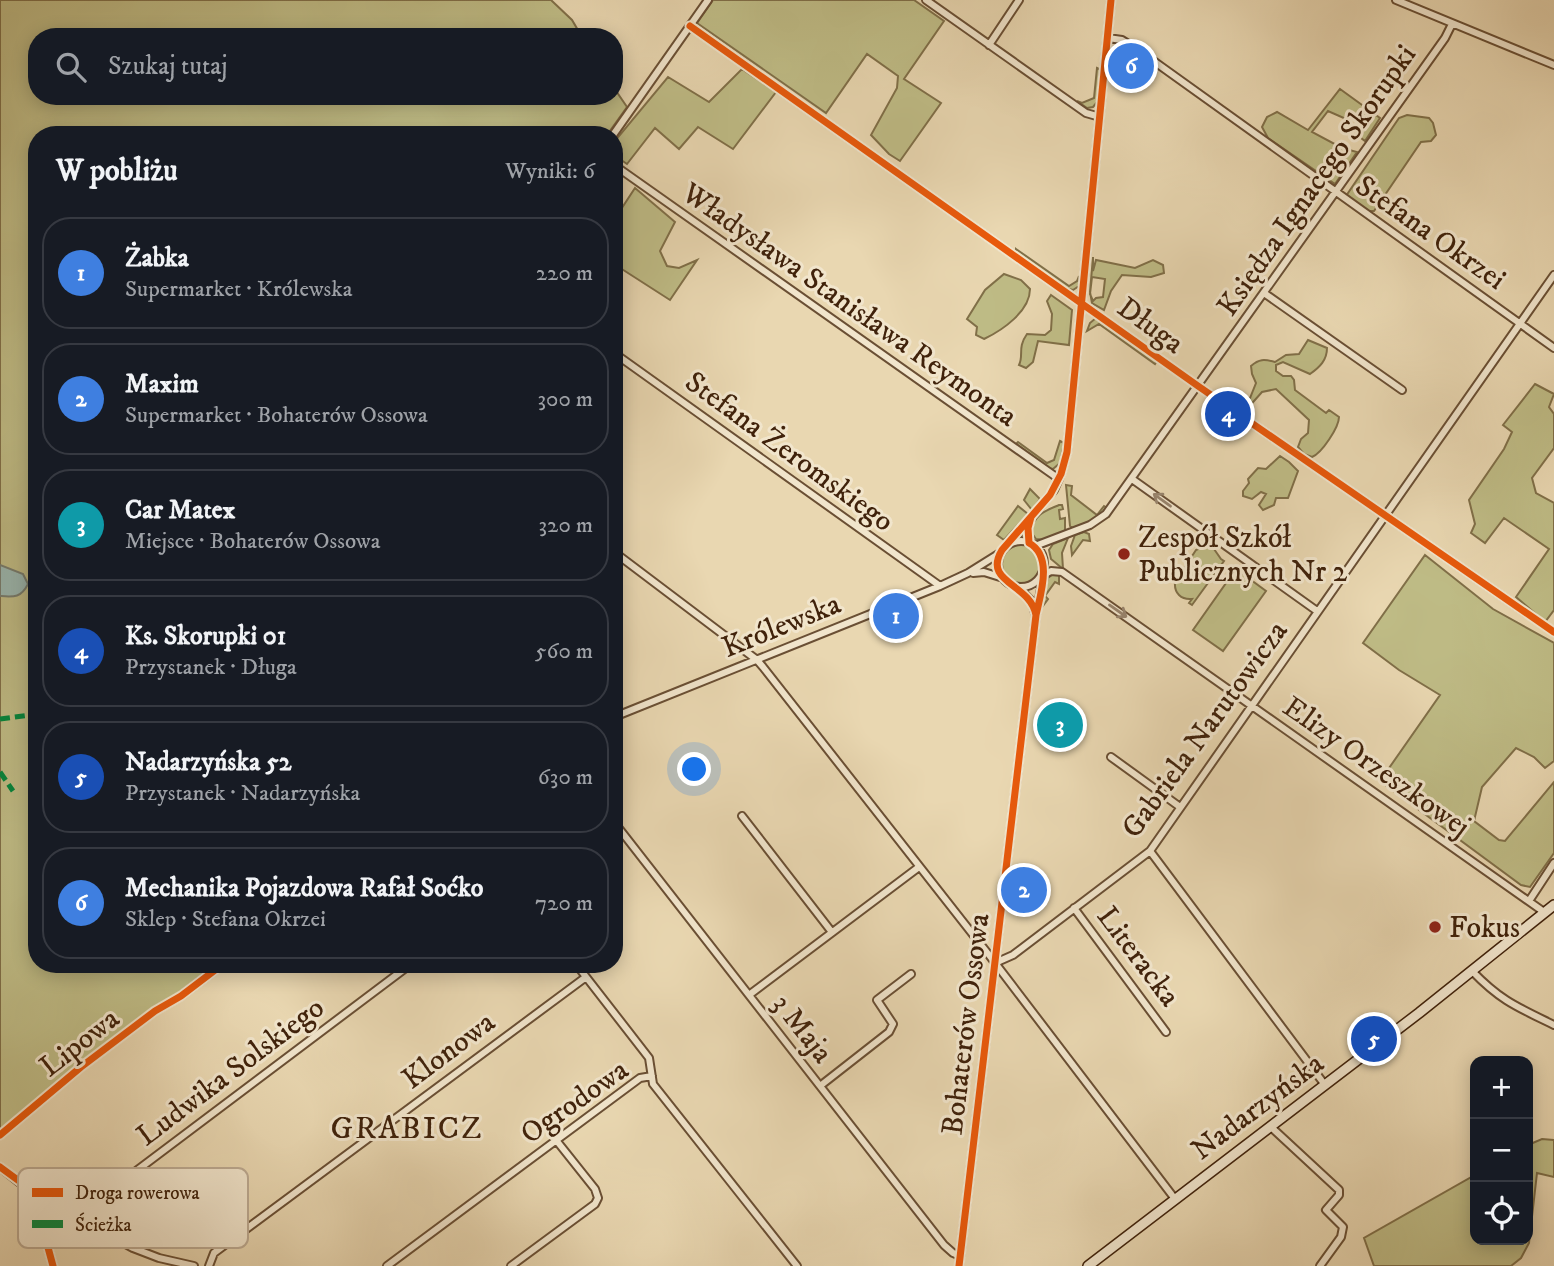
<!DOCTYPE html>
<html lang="pl">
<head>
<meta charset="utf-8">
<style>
	body { margin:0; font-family:"IM FELL DW Pica",serif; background:#242831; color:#f1f3f6 }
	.controls { position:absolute; right:21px; bottom:21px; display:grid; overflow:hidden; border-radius:14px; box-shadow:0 4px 18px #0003 }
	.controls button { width:63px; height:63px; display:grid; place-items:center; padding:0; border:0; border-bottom:2px solid #363941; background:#171b24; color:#f1f3f6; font:35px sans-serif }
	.you { position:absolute; left:695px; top:770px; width:24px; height:24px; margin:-18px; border:5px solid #fff; border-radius:50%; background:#1a73e8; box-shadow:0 0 0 10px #1a73e833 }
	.badge { display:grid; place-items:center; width:46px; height:46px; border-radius:50%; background:#2563eb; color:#fff; font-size:23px; font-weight:700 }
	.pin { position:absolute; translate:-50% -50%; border:4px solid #fff; box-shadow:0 2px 7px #0006 }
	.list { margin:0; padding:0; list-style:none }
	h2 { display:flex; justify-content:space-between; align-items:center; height:91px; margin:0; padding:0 28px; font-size:30px }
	h2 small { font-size:23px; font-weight:400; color:#9ea1a6 }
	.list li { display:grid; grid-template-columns:46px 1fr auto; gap:21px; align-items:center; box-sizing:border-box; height:112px; margin:0 14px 14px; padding:0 14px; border:2px solid #363941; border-radius:28px }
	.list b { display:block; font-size:26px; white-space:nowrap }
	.list p { margin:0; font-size:23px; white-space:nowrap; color:#9ea1a6 }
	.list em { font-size:23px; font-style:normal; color:#9ea1a6 }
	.icon { flex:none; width:38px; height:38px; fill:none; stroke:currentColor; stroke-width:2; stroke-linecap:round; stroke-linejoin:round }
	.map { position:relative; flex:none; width:1554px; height:1266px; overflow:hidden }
	.search { position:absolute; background:#171b24; box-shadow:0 4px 18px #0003; left:28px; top:28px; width:595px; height:77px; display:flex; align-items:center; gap:18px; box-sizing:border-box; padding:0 24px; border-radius:28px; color:#9ea1a6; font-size:26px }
	.panel { position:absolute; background:#171b24; box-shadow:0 4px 18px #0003; left:28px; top:126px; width:595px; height:847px; border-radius:28px }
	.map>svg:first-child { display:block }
	.green { fill:#bfbc86; stroke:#806f48; stroke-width:2; fill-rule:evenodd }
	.water { fill:#99b8b2; stroke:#757c6f; stroke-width:2 }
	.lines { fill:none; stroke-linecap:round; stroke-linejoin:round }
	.minor-casing { stroke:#6a4f34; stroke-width:10 }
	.secondary-casing { stroke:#40220b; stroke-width:12 }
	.minor { stroke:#f1e5cc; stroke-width:6 }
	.secondary { stroke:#f1e5cc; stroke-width:9 }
	.quiet { stroke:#00873e; stroke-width:5; stroke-dasharray:10 5; stroke-linecap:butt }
	.cycleway-casing { stroke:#f1e5cc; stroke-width:11 }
	.cycleway { stroke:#e8590c; stroke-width:7 }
	.oneway { stroke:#98846c }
	.poi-dot { fill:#8f2418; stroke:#f1e5cc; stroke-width:2.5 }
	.labels { text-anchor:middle; stroke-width:6; stroke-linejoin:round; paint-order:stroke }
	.street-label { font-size:30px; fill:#40220b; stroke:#f1e5cc }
	.poi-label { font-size:30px; fill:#40220b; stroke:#f1e5cc; text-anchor:start }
	.neighbourhood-label { font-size:32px; letter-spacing:2px; fill:#40220b; stroke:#f1e5cc }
	.key { fill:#f1e5cc; stroke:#bcaa92; stroke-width:2 }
	.key-label { font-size:19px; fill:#40220b }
</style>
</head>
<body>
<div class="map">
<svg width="1554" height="1266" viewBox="0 0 1554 1266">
	<rect width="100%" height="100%" fill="#e9d7b1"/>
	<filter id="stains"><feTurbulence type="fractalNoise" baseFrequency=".00286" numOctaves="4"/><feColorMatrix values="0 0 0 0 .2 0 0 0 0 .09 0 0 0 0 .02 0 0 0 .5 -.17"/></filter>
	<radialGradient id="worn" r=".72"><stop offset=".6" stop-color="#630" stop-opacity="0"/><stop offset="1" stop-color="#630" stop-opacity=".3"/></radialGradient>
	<path class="green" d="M0 0H551L572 20 582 37H37V96H614V88L627 107 607 135H37V964H216L0 1130Z
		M713 0H914L944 21 904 79 941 103 900 161 889 154 871 135 897 88 898 76 867 54 826 113 697 23Z
		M1097 68 1101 70 1098 101 1093 107 1087 108 1077 101 1082 103 1094 98Z
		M742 69 776 92 733 149 698 127 679 149 655 128 627 164 614 155V142L668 77 709 102Z
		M1340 89 1380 118 1365 141 1357 135 1365 124 1351 113 1346 119 1328 111 1312 132 1342 148 1357 152 1335 184 1268 138 1262 127 1267 117 1277 112 1308 130Z
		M1407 115 1429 118 1433 123 1436 135 1431 141 1421 142 1374 211H1368L1346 196 1399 118Z
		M635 188 675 222 660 251 667 266 679 268 697 260 670 300 614 264V220Z
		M1016 249 1069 286 1077 281 1079 276V286L1073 290 1065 288 1016 253Z
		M1093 257V271L1096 260 1135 268 1153 260 1163 265 1164 273 1151 277 1122 275 1111 291 1104 310 1092 303 1090 292ZM1092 277 1105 279 1103 297 1096 298 1093 301 1090 294Z
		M1004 274 1021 280 1030 289C1030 311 1003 330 984 339L976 335 977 327 967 319 985 290Z
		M1051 295 1072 310 1069 345 1038 341 1033 362 1026 368 1019 365C1024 355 1017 348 1027 334L1045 335 1051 330 1052 314 1047 301Z
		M1096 318 1157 361 1155 364 1099 324 1087 331 1090 323Z
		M1308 340 1327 348C1327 360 1320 367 1310 374L1283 362 1276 365V371L1283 376H1291L1294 380 1295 390 1326 413 1329 410 1339 417C1339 427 1322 453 1312 457L1304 454 1298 447 1301 439 1308 433 1309 420 1276 389 1262 392 1247 409 1239 404 1250 398 1256 383 1252 374 1251 366C1259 359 1264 359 1275 362L1286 355 1299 354Z
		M1535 384 1554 394 1549 407 1554 414V448L1532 478 1536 493 1554 503V610L1545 622 1516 597 1549 549 1504 518 1485 543 1471 533 1475 524 1469 500 1504 449 1512 432 1503 425Z
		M1060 441 1064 443 1060 463 1053 469 1048 468 1016 444 1018 442 1047 463 1054 460Z
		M1280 456 1289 462 1298 471 1288 498H1276L1274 505 1263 510 1259 505 1266 494 1261 492 1252 499 1243 496V491L1249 483 1248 479 1258 468 1266 469Z
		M1066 485 1072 486 1071 495 1097 515 1104 506 1107 508 1096 519 1073 528 1070 526Z
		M1030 489 1040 499 1032 510 1024 500Z
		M1059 505H1062L1063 509 1059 510 1060 519 1065 518V531L1045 540 1036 539 1031 532C1034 514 1045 511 1059 505Z
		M1018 506 1028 514 1004 540 997 535Z
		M1084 532 1089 534 1090 541 1083 540 1072 555 1071 546 1075 535Z
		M1068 538 1062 553 1063 569 1051 559 1049 550 1053 544Z
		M1000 564a20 20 0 1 1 40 0a20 20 0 1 1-40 0Z
		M1204 546 1214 549 1221 559 1224 561 1192 605 1189 603 1192 599C1181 600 1174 593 1175 582L1196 550Z
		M1425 555 1493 609 1554 643V761L1545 768 1534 757 1516 748 1482 787 1474 821 1499 840 1505 841 1554 782V853L1530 887 1521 885 1380 781 1440 695 1399 670 1363 643Z
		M1236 569 1266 591 1223 651 1193 630Z
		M1053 574 1059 575V584L1055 582 1045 596 1048 599 1040 610 1048 578Z
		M1542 1139 1554 1140V1177L1537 1173 1529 1243 1521 1258 1511 1266H1374L1364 1238 1475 1175V1240H1528V1145Z"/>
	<path class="water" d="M0 565 23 574 28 584C21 598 14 597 0 596Z"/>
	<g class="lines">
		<g class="minor-casing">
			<path id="minor" d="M926 0 1086 113 1100 117
				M1396 0 1554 65
				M690 26 1198 386 1554 632
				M1108 38 1122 40 1141 52 1554 348
				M989 45 1019 0
				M613 135 708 0
				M614 165 1059 479
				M1264 293 1402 390
				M614 353 940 586
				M1132 479 1317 611
				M998 564a23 23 0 1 1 46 0a23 23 0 1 1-46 0Z
				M1010 543 1054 490 1061 474 1067 452 1111 0
				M1029 543 1028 528 1031 517
				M1035 546 1090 525 1106 514 1445 38 1452 24
				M614 552 757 660 763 667 989 955 1175 1199
				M973 573 984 572 1000 577
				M1042 576 1051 571 1062 572 1544 912
				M1019 588 1032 602 1035 613
				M614 717 940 586 968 573 1000 553
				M1111 757 1180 807
				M742 816 831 931
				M614 822 944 1245 953 1253 960 1256
				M1150 851 1325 1085
				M1529 901 1554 863
				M1074 908 1166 1032
				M995 963 1013 955 1150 851 1554 275
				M576 964 649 1058 653 1084 797 1266
				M1472 971C1501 1001 1517 1007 1554 1025
				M749 995 919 867
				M820 1086 889 1032 893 1024 877 1000 911 974
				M1271 1127 1339 1190V1195L1326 1210 1343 1227 1341 1237 1320 1266
				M0 1135 81 1067 155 1011 181 996 223 964
				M0 1167 34 1194 133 1248 159 1258 194 1266
				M45 1200 40 1211V1218L53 1266
				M85 1221 99 1199 411 964
				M209 1266 214 1253 586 977
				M387 1266 640 1078 652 1076
				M511 1266 595 1204 598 1198 595 1189 556 1140
				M959 1266 1036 615 1042 584 1041 578"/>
		</g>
		<g class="secondary-casing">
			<path id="secondary" d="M1088 1266 1419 1013 1554 905"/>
		</g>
		<use href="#minor" class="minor"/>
		<use href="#secondary" class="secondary"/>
		<path class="quiet" d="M0 719 37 714
			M0 772 13 791"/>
		<g class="cycleway-casing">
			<path id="cycleway" d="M690 26 1198 386 1554 632
				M1036 615C1030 583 982 583 1002 550L1050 495 1061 474 1067 452 1111 0
				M0 1135 81 1067 155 1011 181 996 223 964
				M0 1167 45 1200 40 1211V1218L53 1266
				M959 1266 1036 615C1041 593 1053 556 1029 543L1028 528 1031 517"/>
		</g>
		<use href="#cycleway" class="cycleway"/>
	</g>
	<defs><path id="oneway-shaft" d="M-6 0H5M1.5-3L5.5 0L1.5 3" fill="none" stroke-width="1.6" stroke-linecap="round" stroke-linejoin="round" transform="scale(1.75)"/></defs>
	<g class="oneway">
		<use href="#oneway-shaft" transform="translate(1162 500) rotate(-144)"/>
		<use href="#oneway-shaft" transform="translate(1118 611) rotate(35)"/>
	</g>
	<g class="poi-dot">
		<circle cx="1124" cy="554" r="7"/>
		<circle cx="1435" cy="927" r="7"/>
	</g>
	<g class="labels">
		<g class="street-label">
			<text transform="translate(1316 180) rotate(-55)" y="10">Księdza Ignacego Skorupki</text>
			<text transform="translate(1431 232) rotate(35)" y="10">Stefana Okrzei</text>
			<text transform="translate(850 304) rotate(35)" y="10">Władysława Stanisława Reymonta</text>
			<text transform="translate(1151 325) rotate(36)" y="10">Długa</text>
			<text transform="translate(790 451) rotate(36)" y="10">Stefana Żeromskiego</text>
			<text transform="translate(781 625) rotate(-22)" y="10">Królewska</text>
			<text transform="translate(1204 729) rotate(-54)" y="10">Gabriela Narutowicza</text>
			<text transform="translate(1377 766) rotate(35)" y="10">Elizy Orzeszkowej</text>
			<text transform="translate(1139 956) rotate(53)" y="10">Literacka</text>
			<text transform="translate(965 1024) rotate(-83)" y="10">Bohaterów Ossowa</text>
			<text transform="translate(803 1028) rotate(52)" y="10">3 Maja</text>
			<text transform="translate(79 1042) rotate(-38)" y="10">Lipowa</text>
			<text transform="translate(448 1050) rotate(-37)" y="10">Klonowa</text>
			<text transform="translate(230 1071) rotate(-37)" y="10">Ludwika Solskiego</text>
			<text transform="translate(574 1101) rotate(-35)" y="10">Ogrodowa</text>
			<text transform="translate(1257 1106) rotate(-37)" y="10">Nadarzyńska</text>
		</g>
		<g class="poi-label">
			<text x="1138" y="547">Zespół Szkół<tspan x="1138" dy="34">Publicznych Nr 2</tspan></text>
			<text x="1449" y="937">Fokus</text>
		</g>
		<g class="neighbourhood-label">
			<text x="407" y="1138">GRABICZ</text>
		</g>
	</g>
	<rect x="18" y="1168" width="230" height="80" rx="10" class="key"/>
	<rect x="32" y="1188" width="31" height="9" fill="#e8590c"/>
	<rect x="32" y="1220" width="31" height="8" fill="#00873e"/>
	<g class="key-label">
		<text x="75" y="1199">Droga rowerowa</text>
		<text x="75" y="1231">Ścieżka</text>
	</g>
	<rect width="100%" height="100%" filter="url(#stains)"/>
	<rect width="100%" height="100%" fill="url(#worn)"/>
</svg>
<div class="controls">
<button>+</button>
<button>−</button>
<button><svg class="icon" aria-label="locate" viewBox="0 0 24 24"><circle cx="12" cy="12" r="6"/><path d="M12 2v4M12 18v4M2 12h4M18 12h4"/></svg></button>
</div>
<div class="you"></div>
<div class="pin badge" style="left:896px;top:616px;background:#3f7fe0">1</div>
<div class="pin badge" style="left:1024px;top:890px;background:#3f7fe0">2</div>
<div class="pin badge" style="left:1060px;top:725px;background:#0f9aa8">3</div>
<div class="pin badge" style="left:1228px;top:414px;background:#1a4fb4">4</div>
<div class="pin badge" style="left:1374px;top:1039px;background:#1a4fb4">5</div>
<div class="pin badge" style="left:1131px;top:66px;background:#3f7fe0">6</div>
<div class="search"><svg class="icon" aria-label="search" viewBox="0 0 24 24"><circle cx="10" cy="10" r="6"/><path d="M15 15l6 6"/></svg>Szukaj tutaj</div>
<section class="panel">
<h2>W pobliżu<small>Wyniki: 6</small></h2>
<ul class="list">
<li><span class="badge" style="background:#3f7fe0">1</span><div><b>Żabka</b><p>Supermarket · Królewska</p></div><em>220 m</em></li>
<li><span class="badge" style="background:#3f7fe0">2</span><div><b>Maxim</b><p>Supermarket · Bohaterów Ossowa</p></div><em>300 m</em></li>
<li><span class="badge" style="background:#0f9aa8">3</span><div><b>Car Matex</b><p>Miejsce · Bohaterów Ossowa</p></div><em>320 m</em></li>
<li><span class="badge" style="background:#1a4fb4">4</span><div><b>Ks. Skorupki 01</b><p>Przystanek · Długa</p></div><em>560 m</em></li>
<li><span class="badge" style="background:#1a4fb4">5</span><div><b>Nadarzyńska 52</b><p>Przystanek · Nadarzyńska</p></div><em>630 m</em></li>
<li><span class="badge" style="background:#3f7fe0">6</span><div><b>Mechanika Pojazdowa Rafał Soćko</b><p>Sklep · Stefana Okrzei</p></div><em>720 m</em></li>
</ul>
</section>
</div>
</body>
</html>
